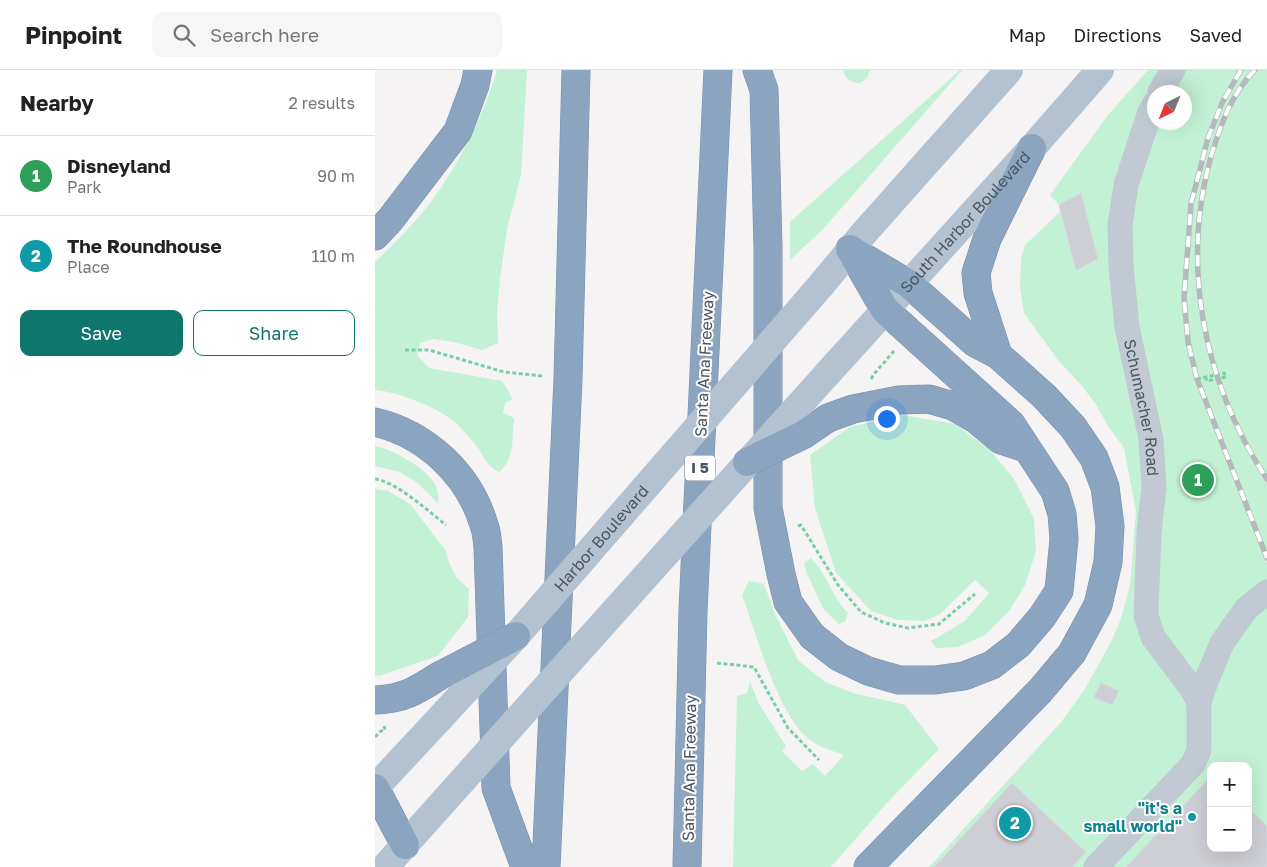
<!DOCTYPE html>
<html lang="en">
<head>
<meta charset="utf-8">
<style>
	body { margin:0; font-family:"Golos Text",sans-serif; background:#f6f6f6; color:#222 }
	.controls { position:absolute; right:15px; bottom:15px; display:grid; overflow:hidden; border-radius:10px; box-shadow:0 5px 20px #0002 }
	.controls button { width:45px; height:45px; display:grid; place-items:center; padding:0; border:0; border-bottom:1px solid #e0e0e0; background:#fff; color:#222; font:25px sans-serif }
	.compass { position:absolute; left:772px; top:15px; width:45px; height:45px; border-radius:50%; background:#fff; box-shadow:0 5px 20px #0002; rotate:223deg }
	.you { position:absolute; left:511px; top:348px; width:18px; height:18px; margin:-12px; border:4px solid #fff; border-radius:50%; background:#1a73e8; box-shadow:0 0 0 8px #1a73e833 }
	.badge { display:grid; place-items:center; width:32px; height:32px; border-radius:50%; background:#0f766e; color:#fff; font-size:16px; font-weight:700 }
	.pin { position:absolute; translate:-50% -50%; border:2px solid #fff; box-shadow:0 1px 5px #0006 }
	.list { margin:0; padding:0; list-style:none }
	h2 { display:flex; justify-content:space-between; align-items:center; height:65px; margin:0; padding:0 20px; font-size:21px }
	h2 small { font-size:16px; font-weight:400; color:#767676 }
	.list li { display:grid; grid-template-columns:32px 1fr auto; gap:15px; align-items:center; box-sizing:border-box; height:80px; padding:0 20px; border-top:1px solid #e0e0e0 }
	.list b { display:block; font-size:19px; white-space:nowrap }
	.list p { margin:0; font-size:16px; white-space:nowrap; color:#767676 }
	.list em { font-size:16px; font-style:normal; color:#767676 }
	.actions { display:flex; gap:10px; padding:15px 20px }
	.actions a { flex:1; padding:11px 0; border:1px solid #0f766e; border-radius:10px; text-align:center; font-size:18px; color:#0f766e }
	.actions .main { background:#0f766e; color:#fff }
	.icon { flex:none; width:28px; height:28px; fill:none; stroke:currentColor; stroke-width:2; stroke-linecap:round; stroke-linejoin:round }
	.map { position:relative; flex:none; width:892px; height:797px; overflow:hidden }
	header { display:flex; align-items:center; gap:30px; box-sizing:border-box; height:70px; padding:0 25px; background:#fff; border-bottom:1px solid #e0e0e0 }
	header strong { font-size:24px }
	nav { display:flex; gap:28px; margin-inline-start:auto; font-size:18px }
	.search { width:350px; height:45px; background:#f6f6f6; display:flex; align-items:center; gap:12px; box-sizing:border-box; padding:0 18px; border-radius:10px; color:#767676; font-size:19px }
	main { display:flex }
	aside { flex:1; background:#fff }
	.map>svg:first-child { display:block }
	.green { fill:#c3f1d5; fill-rule:evenodd }
	.building { fill:#cdcfd5; stroke:#d7d9de }
	.lines { fill:none; stroke-linecap:round; stroke-linejoin:round }
	.highway-casing { stroke:#7690ad; stroke-width:29 }
	.path { stroke:#7ad0a6; stroke-width:3; stroke-dasharray:4 2.5; stroke-linecap:butt }
	.minor { stroke:#c1cad2; stroke-width:25 }
	.major { stroke:#b3c2d1; stroke-width:28 }
	.highway { stroke:#8ba5c1; stroke-width:28 }
	.rail-casing { stroke:#b5b8bd; stroke-width:5.5 }
	.rail { stroke:#fff; stroke-width:4; stroke-dasharray:11; stroke-linecap:butt }
	.highway-bridge-casing { stroke:#7690ad; stroke-width:29; stroke-linecap:butt }
	.major-bridge { stroke:#b3c2d1; stroke-width:28 }
	.highway-bridge { stroke:#8ba5c1; stroke-width:28 }
	.culture-dot { fill:#0f9aa8; stroke:#fff; stroke-width:2 }
	.labels { text-anchor:middle; stroke-width:4; stroke-linejoin:round; paint-order:stroke }
	.shield { fill:#fff; stroke:#808990; stroke-width:1 }
	.shield-label { font-size:15px; font-weight:bold; fill:#4a5661 }
	.street-label { font-size:16px; fill:#4a5661; stroke:#fff }
	.culture-label { font-size:16px; font-weight:bold; fill:#0d838f; stroke:#fff; text-anchor:end }
</style>
</head>
<body>
<header>
<strong>Pinpoint</strong>
<div class="search"><svg class="icon" aria-label="search" viewBox="0 0 24 24"><circle cx="10" cy="10" r="6"/><path d="M15 15l6 6"/></svg>Search here</div>
<nav><a>Map</a><a>Directions</a><a>Saved</a></nav>
</header>
<main>
<aside>
<h2>Nearby<small>2 results</small></h2>
<ul class="list">
<li><span class="badge" style="background:#2e9e5b">1</span><div><b>Disneyland</b><p>Park</p></div><em>90 m</em></li>
<li><span class="badge" style="background:#0f9aa8">2</span><div><b>The Roundhouse</b><p>Place</p></div><em>110 m</em></li>
</ul>
<div class="actions"><a class="main">Save</a><a>Share</a></div>
</aside>
<div class="map">
<svg width="892" height="797" viewBox="0 0 892 797">
	<rect width="100%" height="100%" fill="#f5f3f3"/>
	<path class="green" d="M122 0H152L146 105 132 159 125 209 122 241 123 273 107 280 79 272 58 269 45 273 42 285 54 298 127 311 138 329 130 333 128 343 139 348C137 367 140 389 124 402 112 397 108 384 100 374 94 367 88 360 82 354 63 337 24 322 0 320V192C16 176 33 160 48 142 81 101 107 50 122 0Z
		M468 0H495L492 8 485 13C476 13 470 9 468 0Z
		M585 0H587L449 158 415 190V152Z
		M773 0H892V797H554L687 651 710 619 737 570 746 548 755 516 761 441 749 378 733 356 722 336 707 316 683 290 649 243 645 218 646 189 650 175 685 142 684 135 675 125 733 45ZM780 22H810V52H780ZM836 696H873V778H836Z
		M527 345 580 354 615 380 639 409 659 449 661 481 650 515 634 541 610 565 583 577 561 578 556 571 590 551 614 523 600 510 565 544 550 551 523 550 496 541 461 503 440 438 435 385 475 357Z
		M0 376C17 379 51 398 60 414 63 419 63 428 64 434L40 411 25 402 0 396Z
		M0 419 13 421 35 434 71 481 74 493 82 508 94 519 93 547 63 586 4 606 0 605Z
		M436 488C452 504 457 527 473 543L470 551 464 554 449 540 432 504 429 493Z
		M374 511 389 514 400 544 423 590 450 612 478 623 530 635 564 679 511 734 456 797H358L362 626 372 623 375 612 384 634 411 676 407 681 427 701 438 694 450 706 469 685C455 680 440 676 429 665 400 634 382 566 367 525Z"/>
	<path class="building" d="M706 123 723 189 701 200 684 135Z
		M726 613 744 621 737 635 719 627Z
		M836 706V778H873V738L892 756V797H751Z
		M637 713 711 782 697 797H559Z"/>
	<g class="lines">
		<g class="highway-casing">
			<path id="highway" d="M382 0 389 20 393 178V438L406 504 413 532 437 566 464 587 493 601 524 610H560L589 606 617 595 643 575 667 547 684 521 689 469 687 444 680 421 636 354 510 240 475 179
				M0 166 15 150 83 61 100 15 103 0
				M476 180 534 214 600 273 623 285 669 326 698 357 719 388 730 417 735 456 733 492 723 535 697 583 665 621 493 797
				M623 285 603 223 601 203 612 169 657 78
				M453 348 478 339 524 330 554 329 578 336 602 350 626 370 651 378
				M0 352C51 364 94 404 109 455 112 462 112 470 113 477L121 718 150 797
				M0 630C28 629 41 621 64 606
				M0 718 30 775
				M171 797 193 309 201 0
				M312 797 318 541 343 0"/>
		</g>
		<path class="path" d="M30 280H54L129 302 168 306
			M496 309 499 304 519 281
			M822 309 849 303 851 307 832 311 830 307
			M0 409C22 412 53 441 71 455
			M423 456 426 455 463 515 486 542 510 553 533 558 564 554 600 524
			M342 593 379 597 413 658 444 690
			M0 667 6 661 10 660 9 656"/>
		<g class="minor">
			<path d="M785 22 798 0"/>
			<path id="s1" d="M780 33 775 42 751 115 745 155 746 196 752 257 776 369 779 417 774 462 771 545 778 567 817 619 824 632"/>
			<path d="M721 797 818 694 824 680V632L832 609 847 573 871 539 892 522"/>
		</g>
		<g class="major">
			<path d="M447 214 489 163 634 0"/>
			<path id="s2" d="M453 303 657 78 725 0"/>
			<path d="M0 718 66 647"/>
			<path d="M10 797 70 730"/>
		</g>
		<use href="#highway" class="highway"/>
		<g class="rail-casing">
			<path id="rail" d="M866 0 847 33 833 68 816 134 809 228 813 272 822 309 892 488
				M880 0C858 22 847 51 838 80 804 192 828 312 892 409"/>
		</g>
		<use href="#rail" class="rail"/>
		<g class="highway-bridge-casing">
			<path id="highway-bridge" d="M372 392 428 365 453 348
				M64 606 141 566"/>
		</g>
		<g class="major-bridge">
			<path id="s3" d="M66 647 141 566 447 214"/>
			<path d="M70 730 453 303"/>
		</g>
		<use href="#highway-bridge" class="highway-bridge"/>
	</g>
	<circle class="culture-dot" cx="817" cy="747" r="5"/>
	<g class="labels">
		<rect class="shield" x="310" y="385.5" width="30" height="25" rx="4"/>
		<g class="shield-label">
			<text x="325" y="403">I 5</text>
		</g>
		<g class="street-label">
			<text dy="6" stroke="none"><textPath href="#s2" startOffset="204">South Harbor Boulevard</textPath></text>
			<text transform="translate(329 294) rotate(-87)" y="6">Santa Ana Freeway</text>
			<text dy="6" stroke="none"><textPath href="#s1" startOffset="312">Schumacher Road</textPath></text>
			<text dy="6" stroke="none"><textPath href="#s3" startOffset="240">Harbor Boulevard</textPath></text>
			<text transform="translate(314 698) rotate(-89)" y="6">Santa Ana Freeway</text>
		</g>
		<g class="culture-label">
			<text x="807" y="744">"it's a<tspan x="807" dy="18">small world"</tspan></text>
		</g>
	</g>
</svg>
<div class="controls">
<button>+</button>
<button>−</button>
</div>
<svg class="compass" viewBox="-18 -18 36 36"><path d="M0-13l5 13h-10z" fill="#e53935"/><path d="M0 13l5-13h-10z" fill="#767676"/></svg>
<div class="you"></div>
<div class="pin badge" style="left:823px;top:410px;background:#2e9e5b">1</div>
<div class="pin badge" style="left:640px;top:753px;background:#0f9aa8">2</div>
</div>
</main>
</body>
</html>
